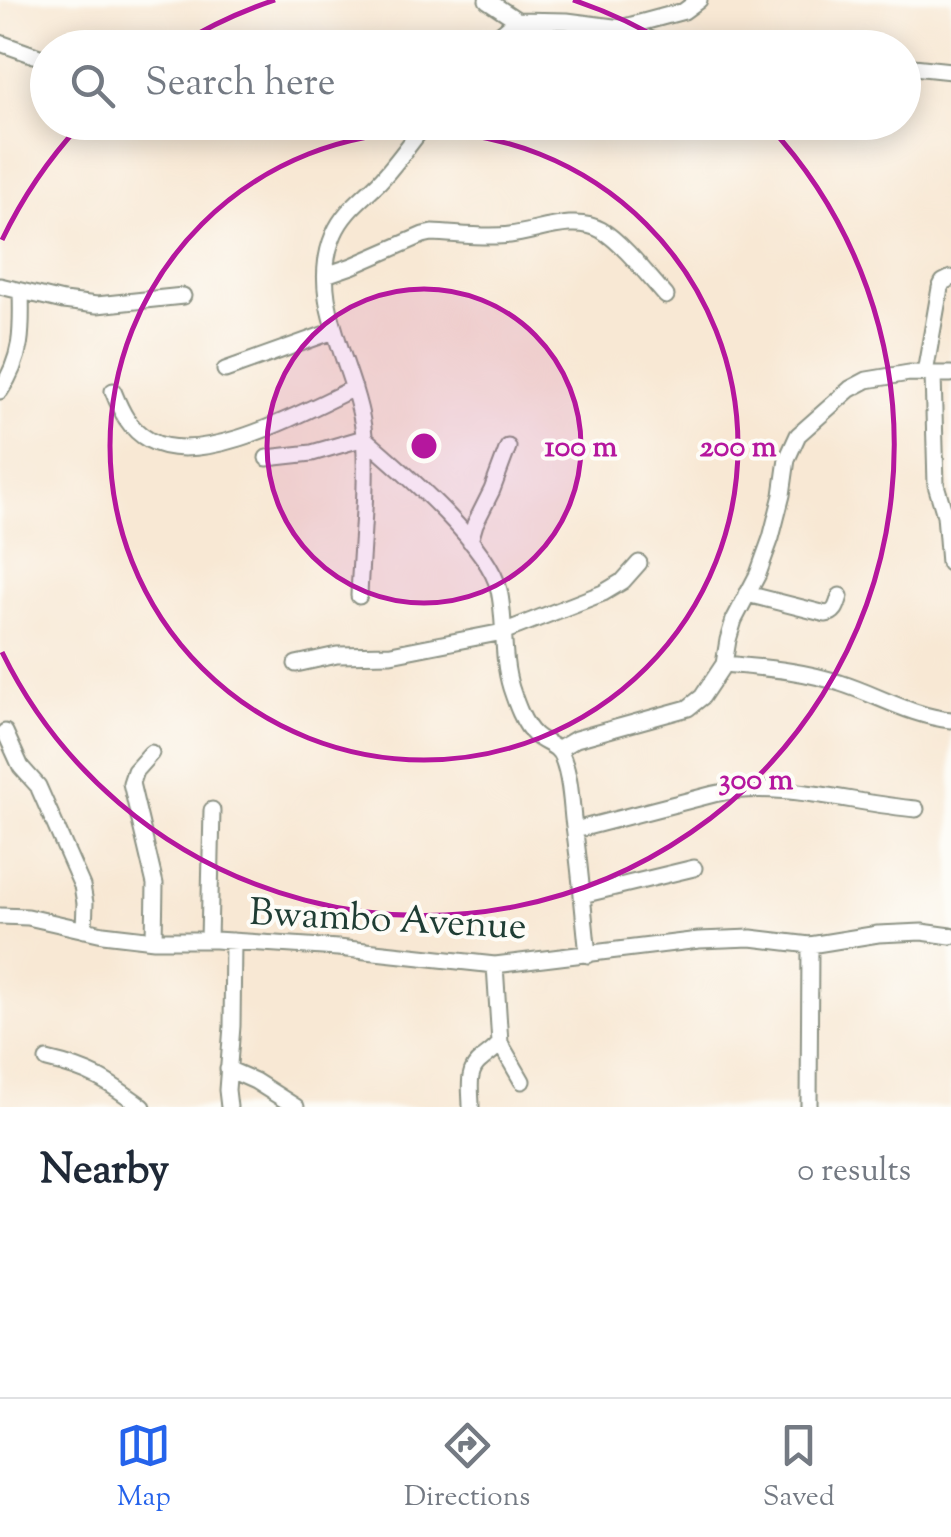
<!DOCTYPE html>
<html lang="en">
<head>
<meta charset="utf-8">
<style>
	body { margin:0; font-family:"Sorts Mill Goudy",serif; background:#f6f6f7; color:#1f2937 }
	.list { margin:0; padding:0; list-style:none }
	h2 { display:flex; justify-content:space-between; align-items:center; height:130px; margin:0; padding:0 40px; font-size:42px }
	h2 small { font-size:32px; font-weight:400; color:#747a83 }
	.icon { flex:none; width:55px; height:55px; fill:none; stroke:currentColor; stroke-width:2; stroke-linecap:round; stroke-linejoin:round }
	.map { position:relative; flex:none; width:951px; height:1107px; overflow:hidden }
	.search { position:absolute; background:#fff; box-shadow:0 5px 25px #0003; left:30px; right:30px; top:30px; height:110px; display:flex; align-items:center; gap:25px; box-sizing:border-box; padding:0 35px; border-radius:55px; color:#747a83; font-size:38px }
	.sheet { height:290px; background:#fff }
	nav { display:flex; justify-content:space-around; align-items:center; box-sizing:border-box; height:140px; border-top:2px solid #e0e1e3; background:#fff; font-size:28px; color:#747a83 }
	nav a { display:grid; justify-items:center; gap:5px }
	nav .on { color:#2563eb }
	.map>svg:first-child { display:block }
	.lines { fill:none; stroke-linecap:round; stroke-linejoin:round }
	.minor-casing { stroke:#8c9284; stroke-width:19 }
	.minor { stroke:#fff; stroke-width:15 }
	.ring { fill:none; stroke:#b5179e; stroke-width:5 }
	.labels { text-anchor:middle; stroke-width:8; stroke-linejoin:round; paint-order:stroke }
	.street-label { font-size:38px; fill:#1f3d34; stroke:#fdfcf7 }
	.centre { fill:#b5179e; stroke:#fdfcf7; stroke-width:5 }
	.ring-label { font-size:30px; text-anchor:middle; font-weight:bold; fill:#b5179e; stroke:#fdfcf7; stroke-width:8; stroke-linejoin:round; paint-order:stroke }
</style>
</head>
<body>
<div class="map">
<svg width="951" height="1107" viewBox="0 0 951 1107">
	<rect width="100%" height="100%" fill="#fdfcf7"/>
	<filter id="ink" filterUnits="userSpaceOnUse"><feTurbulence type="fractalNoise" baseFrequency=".01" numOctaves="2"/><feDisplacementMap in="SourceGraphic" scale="20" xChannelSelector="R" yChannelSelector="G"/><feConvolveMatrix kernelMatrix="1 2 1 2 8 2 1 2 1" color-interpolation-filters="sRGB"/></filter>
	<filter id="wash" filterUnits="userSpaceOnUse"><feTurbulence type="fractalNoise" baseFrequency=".0048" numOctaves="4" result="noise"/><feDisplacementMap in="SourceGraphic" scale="40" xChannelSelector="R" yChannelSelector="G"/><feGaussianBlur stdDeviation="2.25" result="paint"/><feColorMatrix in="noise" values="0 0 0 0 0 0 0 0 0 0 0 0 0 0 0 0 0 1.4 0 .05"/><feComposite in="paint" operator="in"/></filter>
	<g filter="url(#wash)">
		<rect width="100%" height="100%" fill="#f8e8d4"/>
	</g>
	<g filter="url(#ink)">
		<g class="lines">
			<g class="minor-casing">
				<path id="minor" d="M487 0 517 20 567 21 621 28 673 48
					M621 28 684 11 699 0
					M0 43 48 60
					M483 48 517 20
					M904 66 951 71
					M326 275 352 266 423 235 432 233C458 234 485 238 510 235 537 232 575 215 601 230 622 242 649 277 666 296
					M0 286 63 301 97 305 183 296
					M225 370 334 331
					M925 373 940 288 943 282 951 278
					M933 374 936 485 945 515 949 563
					M0 391C23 357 22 330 21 291
					M113 391C121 411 129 429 149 440 201 469 305 411 354 388
					M267 458 312 453 364 438C401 470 488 543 499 590 506 622 501 656 511 688 516 703 523 724 535 735 545 744 559 745 563 759 570 777 571 799 573 819 580 864 583 909 588 955
					M470 541 475 524 492 490 508 447
					M747 594 826 614C836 613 837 605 840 596
					M359 596C361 545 368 486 364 435 358 369 305 301 334 234 344 211 362 199 379 182 396 164 411 142 427 122
					M296 664 337 655 391 654 503 632 603 593 623 581 639 563
					M724 664C764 668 802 670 840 683 878 695 911 716 951 720
					M5 732 21 767 38 786 82 886 85 903 84 930
					M559 749 576 739 688 708 702 697 724 664 728 640 734 620 758 574 771 538 782 495 787 459 798 435 850 389 867 380 909 373 951 374
					M151 753 135 771 131 783 155 884 154 940
					M575 830 714 794C781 780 849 803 916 809
					M582 895 694 868
					M0 916 28 917 103 934 154 940H215L338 948 495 965 699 940 751 938 810 945 878 934 922 932 951 936
					M209 940 212 810
					M500 1043 522 1081
					M47 1060C91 1070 107 1081 143 1107
					M228 1069 255 1081 296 1107
					M229 1107 227 1090 232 1026 233 941
					M471 1107C471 1090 466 1071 481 1060 488 1054 494 1051 500 1043L495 965
					M809 1107 810 945"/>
			</g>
			<use href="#minor" class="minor"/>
		</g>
	</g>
	<circle cx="424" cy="446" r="157" fill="#b5179e" fill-opacity=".12"/>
	<g class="ring">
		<circle cx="424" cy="446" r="157"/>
		<circle cx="424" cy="446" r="314"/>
		<path d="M2 240A470 470 0 0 1 80 125M175 47A470 470 0 0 1 275 0M573 0A470 470 0 0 1 673 47M768 125A470 470 0 1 1 2 652"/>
	</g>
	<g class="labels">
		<g class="street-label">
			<text transform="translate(388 918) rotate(3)" y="13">Bwambo Avenue</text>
		</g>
	</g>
	<circle cx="424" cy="446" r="15" class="centre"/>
	<g class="ring-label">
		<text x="581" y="456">100 m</text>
		<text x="738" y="456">200 m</text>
		<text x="756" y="789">300 m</text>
	</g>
</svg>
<div class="search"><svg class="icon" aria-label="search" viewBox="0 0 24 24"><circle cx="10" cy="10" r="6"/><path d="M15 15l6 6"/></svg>Search here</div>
</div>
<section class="sheet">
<h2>Nearby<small>0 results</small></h2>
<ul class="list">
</ul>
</section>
<nav>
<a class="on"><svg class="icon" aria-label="map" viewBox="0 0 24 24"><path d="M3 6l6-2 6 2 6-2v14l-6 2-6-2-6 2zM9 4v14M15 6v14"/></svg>Map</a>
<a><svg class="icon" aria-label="directions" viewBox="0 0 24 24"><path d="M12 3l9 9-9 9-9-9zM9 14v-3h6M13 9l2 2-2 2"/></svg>Directions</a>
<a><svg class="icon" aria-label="saved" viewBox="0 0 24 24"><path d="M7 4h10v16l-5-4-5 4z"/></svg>Saved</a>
</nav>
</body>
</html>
